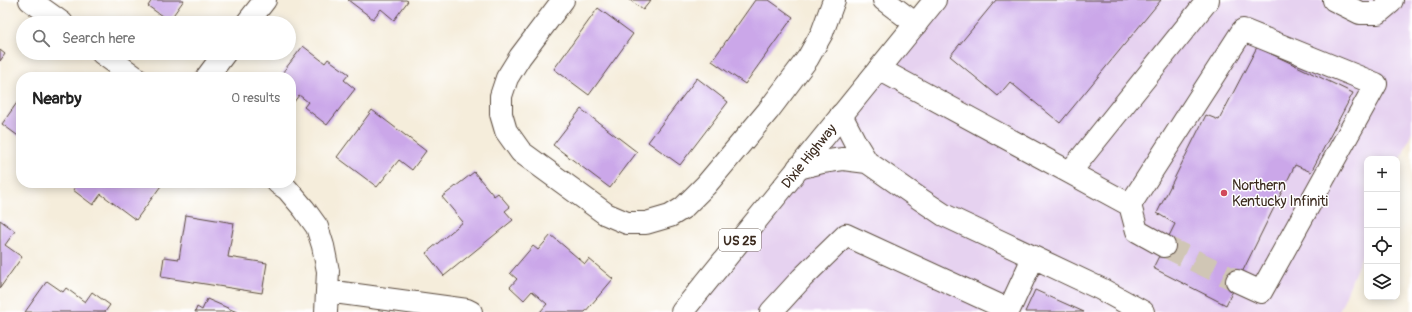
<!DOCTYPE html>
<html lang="en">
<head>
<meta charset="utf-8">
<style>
	body { margin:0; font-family:Pangolin,sans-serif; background:#f2f2f2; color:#222 }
	.controls { position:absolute; right:12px; bottom:12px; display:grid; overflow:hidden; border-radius:8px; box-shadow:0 2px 10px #0003 }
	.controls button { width:36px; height:36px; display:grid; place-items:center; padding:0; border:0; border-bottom:1px solid #e0e0e0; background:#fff; color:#222; font:20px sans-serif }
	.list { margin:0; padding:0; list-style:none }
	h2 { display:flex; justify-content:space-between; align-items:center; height:52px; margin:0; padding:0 16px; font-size:17px }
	h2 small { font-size:13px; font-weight:400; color:#767676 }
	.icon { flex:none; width:22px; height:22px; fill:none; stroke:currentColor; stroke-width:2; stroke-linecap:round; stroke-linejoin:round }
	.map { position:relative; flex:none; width:1412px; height:312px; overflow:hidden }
	.search { position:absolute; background:#fff; box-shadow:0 2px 10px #0003; left:16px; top:16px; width:280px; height:44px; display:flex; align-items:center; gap:10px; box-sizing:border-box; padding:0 14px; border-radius:22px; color:#767676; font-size:15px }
	.panel { position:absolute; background:#fff; box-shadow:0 2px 10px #0003; left:16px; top:72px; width:280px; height:116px; border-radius:16px }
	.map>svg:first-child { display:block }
	.built { fill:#e6d2f0 }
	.building { fill:#cba7e9 }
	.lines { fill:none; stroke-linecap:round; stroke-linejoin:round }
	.minor-tunnel { stroke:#d0c6b5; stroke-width:22; stroke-dasharray:22 11; stroke-linecap:butt }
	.minor-casing { stroke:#57473a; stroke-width:24 }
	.major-casing { stroke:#57473a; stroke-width:24 }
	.minor { stroke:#fff; stroke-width:22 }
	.major { stroke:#fff; stroke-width:22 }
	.poi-dot { fill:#d1495b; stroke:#fff; stroke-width:1.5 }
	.labels { text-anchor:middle; stroke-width:3; stroke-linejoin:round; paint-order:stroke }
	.shield { fill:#fff; stroke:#766a62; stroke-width:1 }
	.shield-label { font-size:13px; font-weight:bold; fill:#3b2a1e }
	.street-label { font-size:14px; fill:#3b2a1e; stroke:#fff }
	.poi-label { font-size:14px; fill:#3b2a1e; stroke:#fff; text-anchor:start }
</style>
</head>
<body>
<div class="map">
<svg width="1412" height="312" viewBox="0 0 1412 312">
	<rect width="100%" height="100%" fill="#fff"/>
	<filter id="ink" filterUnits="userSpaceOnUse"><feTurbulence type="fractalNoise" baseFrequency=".025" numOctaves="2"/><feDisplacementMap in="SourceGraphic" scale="8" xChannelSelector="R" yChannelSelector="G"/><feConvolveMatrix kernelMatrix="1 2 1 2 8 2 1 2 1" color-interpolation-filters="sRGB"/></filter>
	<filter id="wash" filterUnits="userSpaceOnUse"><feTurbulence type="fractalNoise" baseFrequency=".012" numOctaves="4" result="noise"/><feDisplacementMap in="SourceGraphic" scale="16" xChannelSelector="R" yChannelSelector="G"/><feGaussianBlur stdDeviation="0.9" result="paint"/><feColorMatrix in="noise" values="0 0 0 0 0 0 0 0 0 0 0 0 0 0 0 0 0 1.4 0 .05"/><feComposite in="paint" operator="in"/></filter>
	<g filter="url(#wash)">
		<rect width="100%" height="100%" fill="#f5eddb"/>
		<path class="built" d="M935 0H1412V131L1397 169V159H1367V243L1339 312H682Z"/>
		<g id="blocks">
			<path class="building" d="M152 0H184L169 21 148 6Z
				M348 0H406L408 1 394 20 381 9 373 19Z
				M630 0H651L643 10Z
				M755 0H769L793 17 745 84 712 61Z
				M996 0H1161L1060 123 1010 82 998 96 950 56Z
				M598 8 633 34 589 95 554 69Z
				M303 46 325 63 328 59 349 74 344 80 355 89 327 125 304 107 308 102 299 95 291 106V77H279Z
				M1257 47 1353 93 1311 172 1295 165 1226 305 1153 268 1175 224 1157 213 1206 115 1219 120Z
				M0 50 5 54 0 61Z
				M697 78 728 102 680 165 648 142Z
				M21 97V138L2 124Z
				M581 109 637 152 610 188 553 145Z
				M372 110 426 151 412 170 399 160 377 187 337 157Z
				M474 172 494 196 498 193 510 207 505 211 513 220 444 276 426 253 463 222 442 197Z
				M78 183H163L136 220 101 194 93 205 73 190Z
				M186 215 234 223 228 257 267 263 262 293 161 277 164 257 179 259Z
				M0 220 15 231 5 245 22 257 0 288Z
				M551 235 585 264 589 259 613 279 585 312H540L547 304 532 291 524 300 510 287 517 279 510 273 533 246 538 250Z
				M47 281 63 292 66 288 85 302 92 292 110 305 105 312H25Z
				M1035 290 1084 312H1025Z
				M207 299 237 312H195L197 307 202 310Z"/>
		</g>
	</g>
	<g filter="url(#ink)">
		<use href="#blocks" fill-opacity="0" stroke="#57473a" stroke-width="1"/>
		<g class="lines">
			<path class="minor-tunnel" d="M1164 246 1237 281"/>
			<g class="minor-casing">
				<path id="minor" d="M30 0 62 23
					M563 0 520 57 507 78 501 96V114L506 131 521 152 606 214 627 223H646L670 216 683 208 706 185 768 111 808 58 822 33 834 0
					M884 0 916 24
					M1334 0 1360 13H1378L1391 2 1392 0
					M247 23 265 0
					M102 53 135 77
					M879 69 1130 205 1243 30 1376 84 1261 292 1237 281
					M207 77 225 53
					M841 115 856 144 867 162 920 199 944 215 1101 289 1143 312
					M798 168 822 162 843 159 867 162
					M1070 172 1208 0
					M278 183 287 189 304 209 317 227 323 246 328 271 326 312
					M1130 205 1137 231 1164 246
					M327 291 467 310 471 312
					M771 312 802 278 846 235 1009 310
					M1008 312 1033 258"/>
			</g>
			<g class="major-casing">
				<g id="major">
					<path id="s1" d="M682 312 935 0"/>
				</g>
			</g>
			<use href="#minor" class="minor"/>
			<use href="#major" class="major"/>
		</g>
	</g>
	<circle class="poi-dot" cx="1224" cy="193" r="4"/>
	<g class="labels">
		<rect class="shield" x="719" y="229" width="42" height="22" rx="3"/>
		<g class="shield-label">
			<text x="740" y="245">US 25</text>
		</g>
		<g class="street-label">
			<text dy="5" stroke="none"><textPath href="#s1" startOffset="201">Dixie Highway</textPath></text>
		</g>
		<g class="poi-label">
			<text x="1232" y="190">Northern<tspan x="1232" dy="16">Kentucky Infiniti</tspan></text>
		</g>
	</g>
</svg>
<div class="controls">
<button>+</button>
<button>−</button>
<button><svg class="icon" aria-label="locate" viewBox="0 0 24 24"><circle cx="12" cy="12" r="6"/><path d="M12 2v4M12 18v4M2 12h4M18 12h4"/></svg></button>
<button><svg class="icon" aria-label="layers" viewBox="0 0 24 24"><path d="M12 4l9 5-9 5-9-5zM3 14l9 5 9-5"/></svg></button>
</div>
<div class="search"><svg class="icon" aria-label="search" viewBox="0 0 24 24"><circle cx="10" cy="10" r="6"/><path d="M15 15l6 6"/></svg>Search here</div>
<section class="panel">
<h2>Nearby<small>0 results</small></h2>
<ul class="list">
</ul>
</section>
</div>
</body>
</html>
